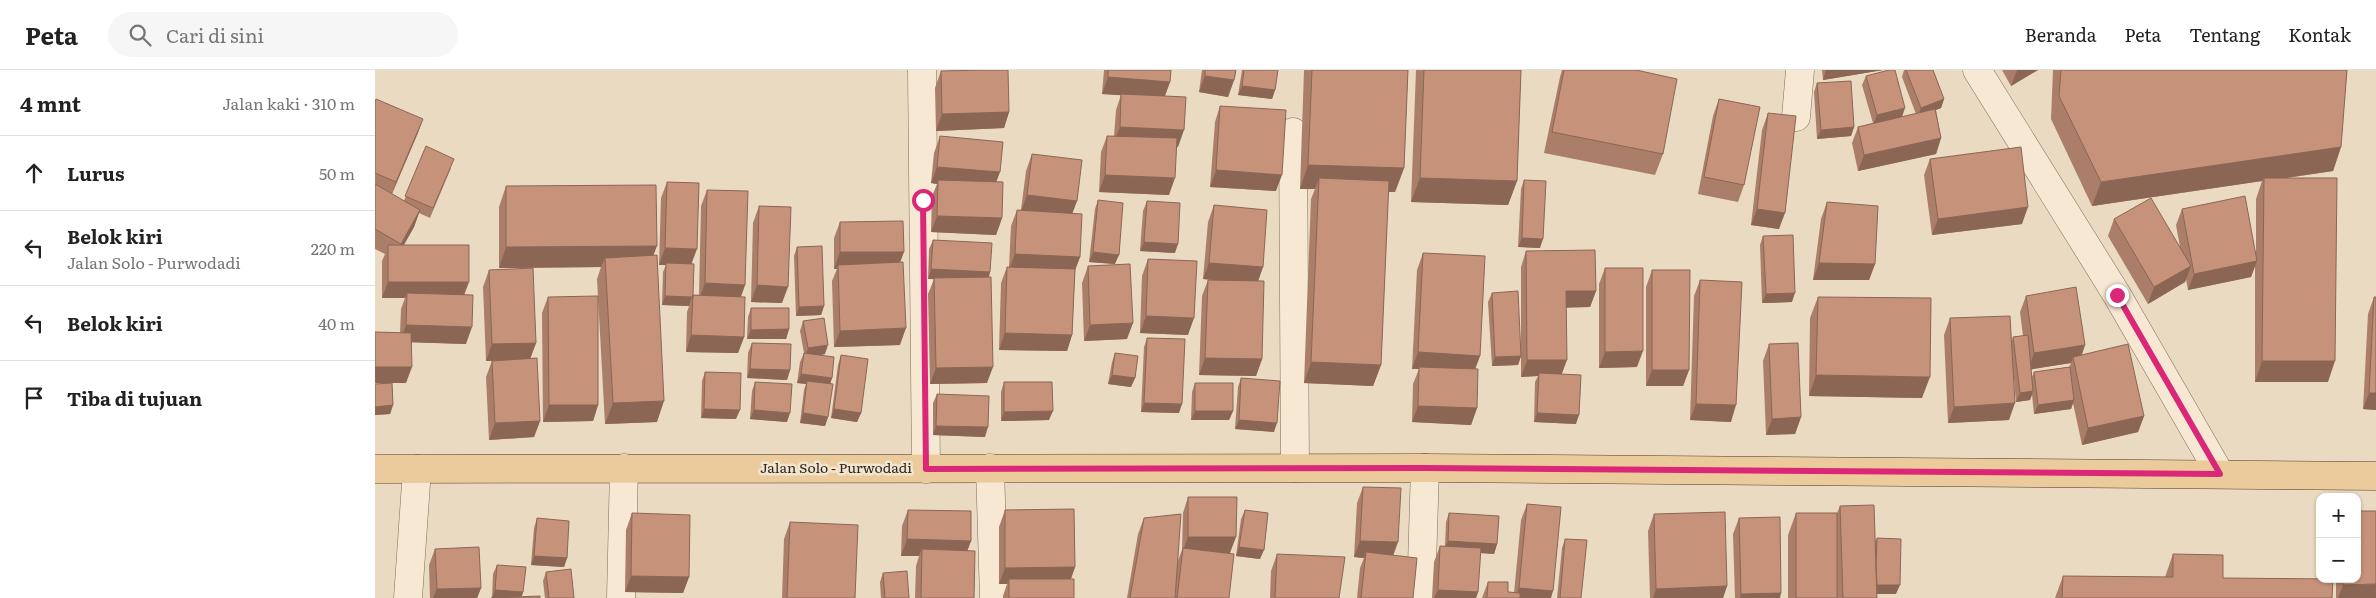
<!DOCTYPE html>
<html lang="id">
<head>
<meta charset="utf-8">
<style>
	body { margin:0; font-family:Literata,serif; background:#f6f6f6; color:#222 }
	.controls { position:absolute; right:15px; bottom:15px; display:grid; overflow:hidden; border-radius:10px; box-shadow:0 1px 4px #0004 }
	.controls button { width:45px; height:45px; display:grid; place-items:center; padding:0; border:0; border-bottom:1px solid #e0e0e0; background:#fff; color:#222; font:25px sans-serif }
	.stop { position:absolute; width:15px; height:15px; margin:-11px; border:4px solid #db2777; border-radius:50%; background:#fff }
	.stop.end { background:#db2777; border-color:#fff; box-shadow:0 1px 5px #0008 }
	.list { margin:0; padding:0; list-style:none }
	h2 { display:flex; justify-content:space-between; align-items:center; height:65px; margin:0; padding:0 20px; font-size:21px }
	h2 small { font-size:16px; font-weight:400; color:#767676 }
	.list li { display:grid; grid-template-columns:32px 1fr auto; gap:15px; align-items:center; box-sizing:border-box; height:75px; padding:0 20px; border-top:1px solid #e0e0e0 }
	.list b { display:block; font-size:19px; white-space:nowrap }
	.list p { margin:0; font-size:16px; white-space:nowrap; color:#767676 }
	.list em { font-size:16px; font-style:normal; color:#767676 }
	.icon { flex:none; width:28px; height:28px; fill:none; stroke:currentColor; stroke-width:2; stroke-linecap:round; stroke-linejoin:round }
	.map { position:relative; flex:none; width:2001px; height:528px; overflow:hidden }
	header { display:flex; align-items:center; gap:30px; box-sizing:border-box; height:70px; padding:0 25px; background:#fff; border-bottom:1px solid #e0e0e0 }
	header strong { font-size:24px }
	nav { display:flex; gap:28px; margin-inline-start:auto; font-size:18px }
	.search { width:350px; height:45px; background:#f6f6f6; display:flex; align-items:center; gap:12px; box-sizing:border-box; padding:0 18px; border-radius:28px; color:#767676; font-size:19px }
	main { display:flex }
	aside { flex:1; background:#fff }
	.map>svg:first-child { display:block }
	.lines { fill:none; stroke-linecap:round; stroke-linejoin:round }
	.minor-casing { stroke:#826c5a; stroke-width:29 }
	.major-casing { stroke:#503b2e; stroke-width:29 }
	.minor { stroke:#f6e8d3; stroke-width:28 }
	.major { stroke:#ebcb9b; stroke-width:28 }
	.wall { fill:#aa7e68; fill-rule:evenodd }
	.shaded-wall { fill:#8b6655 }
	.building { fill:#c69279; stroke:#8b6655 }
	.route { stroke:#db2777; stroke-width:6 }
	.labels { text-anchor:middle; stroke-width:5; stroke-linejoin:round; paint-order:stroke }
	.street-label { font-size:14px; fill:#33261d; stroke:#f2e5d0 }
</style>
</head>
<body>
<header>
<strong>Peta</strong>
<div class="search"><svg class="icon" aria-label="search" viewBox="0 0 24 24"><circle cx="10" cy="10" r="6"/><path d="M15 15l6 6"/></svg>Cari di sini</div>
<nav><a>Beranda</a><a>Peta</a><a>Tentang</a><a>Kontak</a></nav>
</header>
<main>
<aside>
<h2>4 mnt<small>Jalan kaki · 310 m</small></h2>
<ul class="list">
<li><svg class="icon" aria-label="ahead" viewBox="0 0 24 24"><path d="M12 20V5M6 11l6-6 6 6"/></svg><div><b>Lurus</b></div><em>50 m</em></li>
<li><svg class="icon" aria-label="left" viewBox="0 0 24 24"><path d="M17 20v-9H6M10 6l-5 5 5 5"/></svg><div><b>Belok kiri</b><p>Jalan Solo - Purwodadi</p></div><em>220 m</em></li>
<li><svg class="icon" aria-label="left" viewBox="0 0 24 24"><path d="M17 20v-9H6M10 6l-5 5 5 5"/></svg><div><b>Belok kiri</b></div><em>40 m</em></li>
<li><svg class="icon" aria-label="arrive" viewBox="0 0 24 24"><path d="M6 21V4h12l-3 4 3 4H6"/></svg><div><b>Tiba di tujuan</b></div></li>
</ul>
</aside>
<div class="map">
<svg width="2001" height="528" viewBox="0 0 2001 528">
	<rect width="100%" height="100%" fill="#eadac1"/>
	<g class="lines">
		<g class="minor-casing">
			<path id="minor" d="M547 0 551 399
				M1602 0 1742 225 1845 404
				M1421 47 1425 0
				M918 62 920 398
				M615 398 619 528
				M33 528 42 399
				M246 528 249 398
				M1046 528 1050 398"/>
		</g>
		<g class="major-casing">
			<path id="major" d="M0 399 1050 398 2001 406"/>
		</g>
		<use href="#minor" class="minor"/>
		<use href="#major" class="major"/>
	</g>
	<path class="wall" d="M729 0H796L795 12 790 26 803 77 801 76 794 125 724 122 726 82 732 66H739L741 40 746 25 727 24Z
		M827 0H861L859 10 853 27 824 22Z
		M867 0H903L900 20 897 29 863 25Z
		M929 0H1033L1029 98 1020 122H1013L1006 295 998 316 929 313 936 129 940 119H925Z
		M1041 0H1146L1142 111 1133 135 1036 132Z
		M1187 0H1261L1288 84 1280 105 1169 83 1185 7Z
		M1447 0H1508L1448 10Z
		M1529 0H1558L1569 29 1566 38 1561 40 1566 68 1561 84 1483 101 1477 73 1483 57 1498 53 1487 15 1491 6 1527 47 1541 44 1527 7Z
		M1627 0H1663L1636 16Z
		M1678 0H1972L1966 77 1958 101 1912 108 1953 312H1880V196L1876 207 1813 220 1811 209 1810 212 1773 234 1733 166 1739 149 1805 177 1801 155 1807 139 1881 182V129L1887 111 1717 136 1676 49Z
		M566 1 634 42 629 58 561 61 560 18Z
		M1442 13 1479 57 1476 66 1442 69 1439 22Z
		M1344 29 1369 115 1363 132 1323 124 1338 46Z
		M0 32 48 49 42 65 17 124 29 131 51 76 76 98 55 148 44 143 39 157 29 175 89 224 91 274 37 272 31 313H17L18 335 15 344 0 345V314L11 313H0V262L25 263 26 239 30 228H7V191L10 184 0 179Z
		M845 36 901 121 835 117 840 52Z
		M1393 43 1404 159 1376 155 1387 60Z
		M565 66 622 112 627 148 621 165 556 162 557 126 562 114 556 113 559 83Z
		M657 84 702 131 697 143 705 187 700 200 697 265 692 281 624 280 626 213 632 197H634L636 156 642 140H646L651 101Z
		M1555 89 1647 154 1557 165 1549 105Z
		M1149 110 1165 178 1143 177 1146 119Z
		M292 112 317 194 318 225H324L326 136 332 120 370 215 366 227 369 267 363 283 311 282 312 242 314 236 287 235 288 202 291 195H284L286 128Z
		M131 116 278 185 282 352 230 354 222 209 226 197 124 198V137Z
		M723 130 740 194 714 192 720 139Z
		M772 131 800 183 765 181 768 141Z
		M1452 132 1500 194 1494 210H1438L1446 149Z
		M839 135 888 197 883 211 887 289 881 306 824 305 827 226 833 210H837L828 209 833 152Z
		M384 136 407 233 376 232 378 153Z
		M465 152 525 192V275L459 277 457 211 462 199H459V168Z
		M1388 166 1417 232 1387 233 1385 175Z
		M558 170 615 202 614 207 612 313 555 314 553 224 559 209H553L554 179Z
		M422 177 449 236 446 245 421 246 419 186Z
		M1151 181 1221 221 1215 237H1191L1187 304 1201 354 1159 352 1160 312 1163 306 1146 307V286L1143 295 1117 296 1113 232 1117 223 1146 280V197Z
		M1048 183 1105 286 1100 299 1102 338 1096 355 1037 352 1038 314 1044 299H1037L1042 200Z
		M773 189 813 265 765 263 767 206Z
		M713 196 752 269 709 271 707 213Z
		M1230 198 1262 297 1224 298V214Z
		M114 200 161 273 155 289 165 351 159 367 114 370 111 307 117 291H111L108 217Z
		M1277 200 1314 300 1308 316H1271V217Z
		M1325 210 1356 352 1315 350 1319 226Z
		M1651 226 1710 275 1707 285 1769 346 1763 362 1707 375 1698 333 1696 339 1659 344 1657 325 1655 330 1641 332 1639 309 1634 350 1573 353 1569 265 1575 248 1637 271 1638 267 1648 266 1645 242ZM1696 293 1694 297 1659 302 1657 307 1656 299Z
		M173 227 223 335 218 351 168 352 167 243Z
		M1443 227 1547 328 1434 326 1435 248Z
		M1999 227H2001V340L1988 339 1993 244Z
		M376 238 414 259 411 269H372L373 247Z
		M428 251 450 284 446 285 457 308 455 314 453 347 450 356 425 353 429 320 431 314 422 313 425 292 429 283 425 261Z
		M772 268 804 343 766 342 769 277Z
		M377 273 415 300 412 310 372 308 373 283Z
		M1394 274 1426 347 1420 364 1391 365 1388 291Z
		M740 283 760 308 756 317 733 314 737 292Z
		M466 285 486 343 482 352 456 348 463 295Z
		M330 302 361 349 326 348 327 311Z
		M866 308 899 362 860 359 863 317Z
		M380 312 412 352 375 349 377 321Z
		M629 312 674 350 626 351V322Z
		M820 313 858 341 854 350H816L817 322Z
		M562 324 610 367 558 365V333Z
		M988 417 1018 485 1038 528H982L985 498 989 488 979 487 982 433Z
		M813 427 855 483 854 528H752L763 464 769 448 802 493 807 480 808 443Z
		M1152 434 1176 528H1107L1113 512 1133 522 1139 523 1146 450Z
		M1465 436 1500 472 1502 468 1521 524H1502V528H1413V465L1421 443H1462Z
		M533 440 596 471 592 481 599 528H540L541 496 544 486H526L527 456Z
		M630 440 700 497 696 509 699 528H628V526L632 514H624V457Z
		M870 440 885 489 861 486 866 449Z
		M257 443 314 507 308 523 250 522 251 460Z
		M1074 443 1122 474 1119 484 1105 483 1103 522 1101 528H1057L1059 492 1065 476H1070L1071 452Z
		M1279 444 1352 516 1348 528H1275L1273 461Z
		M162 448 192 488 189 497 156 495 159 458Z
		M1364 448 1405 528H1360L1358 464Z
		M415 452 480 528H407L409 469Z
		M1190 469 1206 528H1182L1187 478Z
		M60 479 106 518 102 528H55L54 495Z
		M902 484 964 528H895L896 501Z
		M1798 484 1848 508 1957 528H1680L1688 506 1790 507Z
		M122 495 148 522 147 526 117 528 118 504Z
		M171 502 199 528H170L168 511Z
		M508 503 534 528H506L505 512Z
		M1961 509H1982L2001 528H1961Z"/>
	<path class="shaded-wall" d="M1451 0H1508L1448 10Z
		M1642 0H1663L1636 16Z
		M830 6 859 10 853 27 824 22Z
		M733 7 795 12 789 28 727 24Z
		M867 16 900 20 897 29 863 25Z
		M1569 29 1566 38 1542 47 1546 38Z
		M1530 38 1527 47 1498 55 1502 45Z
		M634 42 629 58 561 61 567 44Z
		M48 49 42 65 15 128 21 112Z
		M745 57 809 60 803 77 739 73Z
		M1479 57 1476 66 1442 69 1446 60Z
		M1566 68 1561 84 1483 101 1489 85Z
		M1966 77 1958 101 1889 111V108L1887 111 1717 136 1726 112Z
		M933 95 1029 98 1020 122 943 119 944 108 940 119H925Z
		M562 97 625 102 619 118 563 110 562 114 556 113Z
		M841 100 907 105 901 121 835 117Z
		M730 105 800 108 794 125 724 122Z
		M1045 108 1142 111 1133 135 1036 132Z
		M652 125 702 131 696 147 646 141Z
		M1653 137 1647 154 1557 165 1563 149Z
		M1382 139 1410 143 1404 159 1376 155Z
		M45 140 39 157 20 190 26 174Z
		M562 146 627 148 621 165 556 162Z
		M1147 168 1168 169 1165 178 1143 177Z
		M769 172 803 174 800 183 765 181Z
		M282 176 274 197 230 188 226 197 124 198 131 177Z
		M290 178 322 179 316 195 291 193V195H284Z
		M465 182H529L523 198 463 195 462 199H459Z
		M718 182 744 185 740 194 714 192Z
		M640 184 705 187 699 203 634 200Z
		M1882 191 1876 207 1813 220 1819 204Z
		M834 193 888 197 882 214 828 209Z
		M1444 193 1500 194 1494 210H1438Z
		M1816 196 1810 212 1773 234 1779 217Z
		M556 199 615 202 612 211 553 209Z
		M13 212H94L88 228 32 223 30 228H7Z
		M330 213 370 215 364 231 324 230Z
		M382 215 413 217 407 233 376 232Z
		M1191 221H1221L1215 237 1185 238Z
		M1420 223 1417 232 1387 233 1391 224Z
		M290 226 317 227 314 236 287 235Z
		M449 236 446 245 421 246 424 237Z
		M771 246 819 248 813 265 765 263Z
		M758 253 752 269 709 271 715 255Z
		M31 255 97 257 91 274 25 272Z
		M531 258 525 275 459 277 465 261Z
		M414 259 411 269H372L376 260Z
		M630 263 697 265 692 281 624 280Z
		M316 265 369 267 363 283 311 282Z
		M161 273 155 289 111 291 117 274Z
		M453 275 450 284 430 288 433 278Z
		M1710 275 1704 291 1698 287 1696 293 1653 300 1659 283Z
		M1268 281 1262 297 1224 298 1230 282Z
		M1043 282 1105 286 1099 302 1044 297V299H1037Z
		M1146 286 1143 295 1117 296 1120 287Z
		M830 288 887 289 881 306 824 305Z
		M1152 290H1192L1186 306 1164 303 1163 306 1146 307Z
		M1887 291H1960L1953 312H1880Z
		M936 292 1006 295 998 316 929 313Z
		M0 297H37L31 313H0Z
		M618 297 612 313 555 314 561 298Z
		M375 299 415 300 412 310 372 308Z
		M1277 300H1314L1308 316H1271Z
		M426 304 457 308 454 317 432 311 431 314 422 313Z
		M737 305 760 308 756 317 733 314Z
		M1441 305 1555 307 1547 328 1434 326Z
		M1658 321 1655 330 1641 332 1645 323Z
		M1994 323H2001V340L1988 339Z
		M1699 330 1696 339 1659 344 1663 335Z
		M289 331 282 352 230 354 238 333Z
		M769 333 807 334 804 343 766 342Z
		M1640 333 1634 350 1573 353 1579 337Z
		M1321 334 1361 335 1356 352 1315 350Z
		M18 335 15 344 0 345V337Z
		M174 335H223L218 351 168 352Z
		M1043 336 1102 338 1096 355 1037 352Z
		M329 339 365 340 361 349 326 348Z
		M459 339 486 343 482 352 456 348Z
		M379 340 415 343 412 352 375 349Z
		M678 341 674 350 626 351 629 342Z
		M820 341H858L854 350H816Z
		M428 343 453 347 450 356 425 353Z
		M1162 343 1204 345 1201 354 1159 352Z
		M1769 346 1763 362 1707 375 1713 358Z
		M1426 347 1420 364 1391 365 1397 349Z
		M864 350 902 353 899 362 860 359Z
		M165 351 159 367 114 370 120 353Z
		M561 356 613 357 610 367 558 365Z
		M813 467H861L855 483H807Z
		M532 469 596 471 590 487 547 479 544 486H526Z
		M985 471 1023 472 1017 489 991 482 989 488 979 487Z
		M1073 471 1122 474 1119 484 1069 480Z
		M864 477 889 480 885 489 861 486Z
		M159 486 192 488 189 497 156 495Z
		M700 497 694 514 634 509 632 514H624L630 498Z
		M256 506 314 507 308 523 250 522Z
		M2001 514V528H1963L1968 515Z
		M1500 515H1525L1521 524H1497Z
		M1352 516 1348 528H1278L1281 519Z
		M106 518 102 528H58L62 519Z
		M1144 518 1178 521 1176 528H1140Z
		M120 520 148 522 146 528H117Z
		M1063 520 1103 522 1101 528H1059Z
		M1406 523 1405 528H1365L1366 524Z"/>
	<path class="building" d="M611 0H633L634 42 567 44 566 1Z
		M733 0H796L795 12 733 7Z
		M830 0H861L859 10 830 6Z
		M869 0H903L900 20 867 16Z
		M937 0H1033L1029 98 933 95Z
		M1049 0H1146L1142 111 1045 108Z
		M1189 0H1261L1302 9 1288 84 1177 62Z
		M1514 0H1520L1530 38 1502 45 1491 6Z
		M1531 0H1558L1569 29 1546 38Z
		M1686 0H1972L1966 77 1726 112 1684 26Z
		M1476 11 1479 57 1446 60 1442 13Z
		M746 24 811 27 809 60 745 57Z
		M1 29 48 49 21 112 0 103V32Z
		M1344 29 1385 37 1369 115 1329 107Z
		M845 36 911 40 907 105 841 100Z
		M1560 39 1566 68 1489 85 1483 57Z
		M1393 43 1421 46 1410 143 1382 139Z
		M565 66 628 72 625 102 562 97Z
		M732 66 802 68 800 108 730 105Z
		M51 76 79 89 58 138 30 126Z
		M1646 77 1653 137 1563 149 1555 89Z
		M657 84 707 90 702 131 652 125Z
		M944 108 1014 111 1006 295 936 292Z
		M1889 108H1962L1960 291H1887Z
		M563 110 628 112 627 148 562 146Z
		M1149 110 1171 111 1168 169 1147 168Z
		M292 112 324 113 322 179 290 178Z
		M0 114 45 140 26 174 0 159Z
		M281 115 282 176 131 177V116Z
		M332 120 373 121 370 215 330 213Z
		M1870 126 1882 191 1819 204 1807 139Z
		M1776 128 1816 196 1779 217 1739 149Z
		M723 130 748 133 744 185 718 182Z
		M772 131 805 133 803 174 769 172Z
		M1452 132 1503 136 1500 194 1444 193Z
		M839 135 892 140 888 197 834 193Z
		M384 136 416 137 413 217 382 215Z
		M642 140 707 144 705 187 640 184Z
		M528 151 529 182H465V152Z
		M1418 165 1420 223 1391 224 1388 166Z
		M558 170 617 173 615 202 556 199Z
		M13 175H94V212H13Z
		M447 176 449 236 424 237 422 177Z
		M1220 180 1221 221H1191L1192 290H1152L1151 181Z
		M1048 183 1110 186 1105 286 1043 282Z
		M282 185 289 331 238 333 230 188Z
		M773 189 822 191 819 248 771 246Z
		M528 192 531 258 465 261 463 195Z
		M291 193 319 194 318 225V227L290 226Z
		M755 194 758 253 715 255 713 196Z
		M632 197 700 199 697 265 630 263Z
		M158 198 161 273 117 274 114 200Z
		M1230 198H1268V281L1230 282Z
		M1277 200H1315L1314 300H1277Z
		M616 207 618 297 561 298 559 208Z
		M833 210 889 211 887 289 830 288Z
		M1325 210 1367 212 1361 335 1321 334Z
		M1701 217 1710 275 1659 283 1651 226Z
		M1143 221 1146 286 1120 287 1117 223Z
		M32 223 98 225 97 257 31 255Z
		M318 225 370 227 369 267 316 265Z
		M223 226V335H174L173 227Z
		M1443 227 1556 228 1555 307 1441 305Z
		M1999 227H2001V323H1994Z
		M376 238H414V259L376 260Z
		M1635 246 1640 333 1579 337 1575 248Z
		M449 248 453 275 433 278 428 251Z
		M0 262 36 263 37 297H0Z
		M1653 265 1658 321 1645 323 1638 267Z
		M772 268 810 269 807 334 769 333Z
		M377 273 416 274 415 300 375 299Z
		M1423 273 1426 347 1397 349 1394 274Z
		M1753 274 1769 346 1713 358 1698 287Z
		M429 283 459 287 457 308 426 304Z
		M740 283 763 286 760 308 737 305Z
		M466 285 493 289 486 343 459 339Z
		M162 288 165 351 120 353 117 291Z
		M1044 297 1103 299 1102 338 1043 336Z
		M1695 297 1699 330 1663 335 1659 302Z
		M330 302 366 303 365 340 329 339Z
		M1164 303 1206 305 1204 345 1162 343Z
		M866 308 905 311 902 353 864 350Z
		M432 311 458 314 453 347 428 343Z
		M380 312 417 314 415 343 379 340Z
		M629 312H677L678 341 629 342Z
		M17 313 18 335 0 337V314Z
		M820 313H858V341H820Z
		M562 324 614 326 613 357 561 356Z
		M988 417 1026 418 1023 472 985 471Z
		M813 427H862L861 467H813Z
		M1152 434 1186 437 1178 521 1144 518Z
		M1499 435 1502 528H1468L1465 436Z
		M699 439 700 497 630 498V440Z
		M533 440 596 441V471L532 469Z
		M870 440 893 443 889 480 864 477Z
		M1982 441H2001V514L1968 515 1967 509H1982Z
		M1350 442 1352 516 1281 519 1279 444Z
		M257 443 315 445 314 507 256 506Z
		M1074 443 1124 446 1122 474 1073 471Z
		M1421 443H1462V528H1421Z
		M806 444 800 528H755L769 448Z
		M1405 447 1406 523 1366 524 1364 448Z
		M162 448 194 451 192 488 159 486Z
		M415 452 483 455 480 528H412Z
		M1502 468 1526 469 1525 515H1502L1501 495Z
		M1190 469 1212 470 1206 528H1185Z
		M1065 476 1106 478 1103 522 1063 520Z
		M104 477 106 518 62 519 60 479Z
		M808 478 859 484 854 528H802Z
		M547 479 600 481 599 528H546Z
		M991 482 1042 488 1038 528H986Z
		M902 484 970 487 964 528H900Z
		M1798 484 1848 485V508L1958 509 1957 528H1687L1688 506 1798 507Z
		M122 495 151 497 148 522 120 520Z
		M196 499 199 528H174L171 502Z
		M532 501 534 528H510L508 503Z
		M634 509H699V528H634Z
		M1113 512H1133V522L1145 523V528H1112Z
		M165 526V528H116Z"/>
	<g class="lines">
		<path class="route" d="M548 130 551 399 1050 398 1845 404 1742 225"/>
	</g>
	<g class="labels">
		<g class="street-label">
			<text x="461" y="403">Jalan Solo - Purwodadi</text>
		</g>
	</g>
</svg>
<div class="controls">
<button>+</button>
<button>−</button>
</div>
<div class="stop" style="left:548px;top:130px"></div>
<div class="stop end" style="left:1742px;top:225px"></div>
</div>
</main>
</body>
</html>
